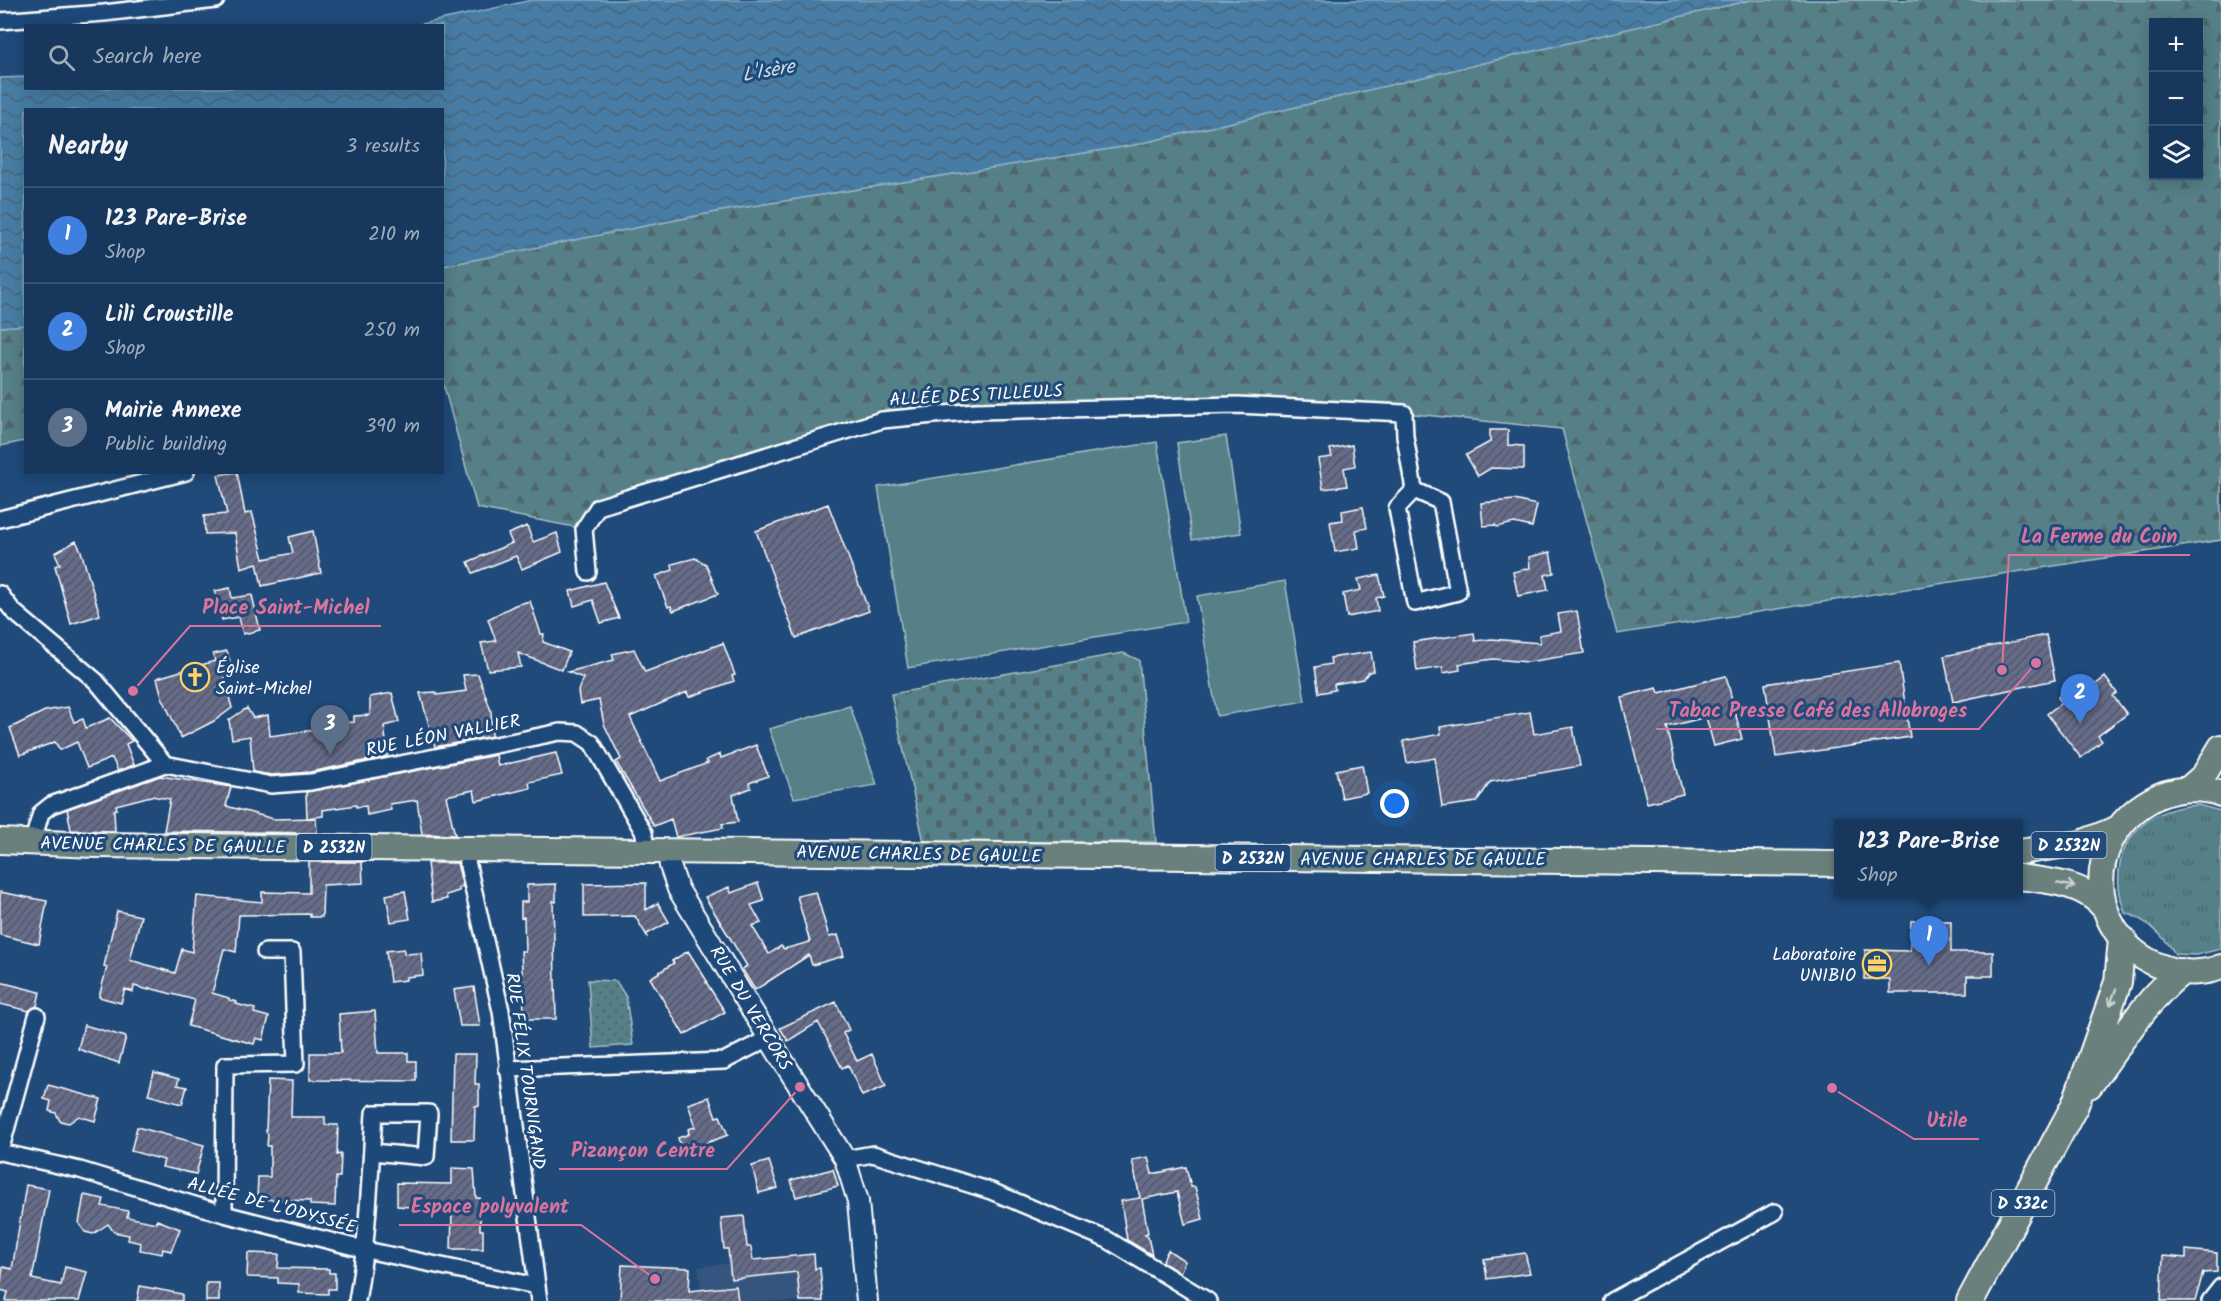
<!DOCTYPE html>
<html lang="en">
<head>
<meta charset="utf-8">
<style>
	body { margin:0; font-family:Kalam,sans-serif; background:#203f62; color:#f1f3f6 }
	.controls { position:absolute; right:18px; top:18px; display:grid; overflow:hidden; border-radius:0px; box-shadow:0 3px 15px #0003 }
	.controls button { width:54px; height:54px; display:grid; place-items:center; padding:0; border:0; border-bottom:2px solid #365272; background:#17385c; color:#f1f3f6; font:30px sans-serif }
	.you { position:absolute; left:1395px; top:804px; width:21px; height:21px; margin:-15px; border:4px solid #fff; border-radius:50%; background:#1a73e8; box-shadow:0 0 0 9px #1a73e833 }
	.badge { display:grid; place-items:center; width:39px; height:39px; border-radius:50%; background:#90b9f0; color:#fff; font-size:20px; font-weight:700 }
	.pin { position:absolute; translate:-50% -50px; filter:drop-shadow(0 2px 3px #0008) }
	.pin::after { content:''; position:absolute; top:32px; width:21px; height:18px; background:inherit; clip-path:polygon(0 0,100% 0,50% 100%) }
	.popup { position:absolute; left:1834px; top:819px; width:189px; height:78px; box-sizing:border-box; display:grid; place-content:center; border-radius:0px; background:#17385c; filter:drop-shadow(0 2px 4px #0005); font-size:20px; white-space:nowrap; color:#9eacbb }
	.popup b { font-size:22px; color:#f1f3f6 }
	.popup::after { content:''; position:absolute; left:50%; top:100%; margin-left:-12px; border:12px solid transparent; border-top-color:#17385c }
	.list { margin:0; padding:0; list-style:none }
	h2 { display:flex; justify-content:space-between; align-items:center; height:78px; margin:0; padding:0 24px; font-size:26px }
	h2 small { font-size:20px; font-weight:400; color:#9eacbb }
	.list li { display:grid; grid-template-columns:39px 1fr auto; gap:18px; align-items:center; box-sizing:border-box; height:96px; padding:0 24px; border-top:2px solid #365272 }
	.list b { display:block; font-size:22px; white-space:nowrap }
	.list p { margin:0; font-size:20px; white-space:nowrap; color:#9eacbb }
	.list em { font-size:20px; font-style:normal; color:#9eacbb }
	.icon { flex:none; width:33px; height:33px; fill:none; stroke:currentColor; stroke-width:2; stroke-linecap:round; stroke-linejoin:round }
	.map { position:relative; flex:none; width:2221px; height:1301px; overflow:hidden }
	.search { position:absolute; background:#17385c; box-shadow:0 3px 15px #0003; left:24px; top:24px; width:420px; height:66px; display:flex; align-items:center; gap:15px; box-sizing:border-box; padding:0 21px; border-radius:0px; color:#9eacbb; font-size:22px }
	.panel { position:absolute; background:#17385c; box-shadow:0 3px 15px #0003; left:24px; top:108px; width:420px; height:366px; border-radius:0px }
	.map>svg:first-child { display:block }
	.built { fill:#34547f }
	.grass { fill:url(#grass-tufts); stroke:#aac0c4; stroke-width:1.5 }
	.forest { fill:url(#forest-firs); stroke:#aac0c4; stroke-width:1.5; fill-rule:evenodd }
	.cemetery { fill:url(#cemetery-stones); stroke:#aac0c4; stroke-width:1.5 }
	.park { fill:url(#park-dots); stroke:#aac0c4; stroke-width:1.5 }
	.pitch { fill:#548088; stroke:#aac0c4; stroke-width:1.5 }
	.water { fill:url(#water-waves); stroke:#91b1c8; stroke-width:1.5 }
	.building { fill:url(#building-hatch); stroke:#fff; stroke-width:1.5 }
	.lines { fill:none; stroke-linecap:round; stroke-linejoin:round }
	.minor-casing { stroke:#fff; stroke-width:20 }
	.tertiary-casing { stroke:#fff; stroke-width:24 }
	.primary-casing { stroke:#fff; stroke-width:28 }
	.trunk-casing { stroke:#fff; stroke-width:30 }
	.minor { stroke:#1f4a7a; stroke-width:15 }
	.tertiary { stroke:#1f4a7a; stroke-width:20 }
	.primary { stroke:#6a807d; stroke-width:24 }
	.trunk { stroke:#6a807d; stroke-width:26 }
	.oneway { stroke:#cbd3d2 }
	.labels { text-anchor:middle; stroke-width:6; stroke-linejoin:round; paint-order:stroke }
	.shield { fill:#1f4a7a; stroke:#bcc9d7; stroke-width:1.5 }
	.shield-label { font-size:16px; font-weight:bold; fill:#fff }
	.street-label { font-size:18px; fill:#fff; stroke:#1f4a7a }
	.poi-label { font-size:18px; fill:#fff; stroke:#1f4a7a; text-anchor:start }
	.water-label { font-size:20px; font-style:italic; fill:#d1dee8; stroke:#1f4a7a }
	.leader { fill:none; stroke:#da749d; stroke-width:2 }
	.callout-dot { fill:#da749d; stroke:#1f4a7a; stroke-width:2 }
	.callout-label { font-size:20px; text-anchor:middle; font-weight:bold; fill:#da749d; stroke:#1f4a7a; stroke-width:6; stroke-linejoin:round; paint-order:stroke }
</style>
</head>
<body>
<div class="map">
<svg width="2221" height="1301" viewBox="0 0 2221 1301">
	<defs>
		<pattern id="grass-tufts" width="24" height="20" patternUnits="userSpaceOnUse" patternTransform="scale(1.5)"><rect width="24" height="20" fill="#548088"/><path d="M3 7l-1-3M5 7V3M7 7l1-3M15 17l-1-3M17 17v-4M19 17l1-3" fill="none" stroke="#50666a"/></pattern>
		<pattern id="forest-firs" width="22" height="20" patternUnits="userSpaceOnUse" patternTransform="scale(1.5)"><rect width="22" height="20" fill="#548088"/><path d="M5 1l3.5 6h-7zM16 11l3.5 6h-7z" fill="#50666a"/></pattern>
		<pattern id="cemetery-stones" width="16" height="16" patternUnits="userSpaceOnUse" patternTransform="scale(1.5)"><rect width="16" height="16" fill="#548088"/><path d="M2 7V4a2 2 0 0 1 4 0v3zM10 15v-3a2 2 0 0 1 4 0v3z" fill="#50666a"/></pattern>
		<pattern id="park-dots" width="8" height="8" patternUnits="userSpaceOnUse" patternTransform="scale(1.5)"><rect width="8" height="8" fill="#548088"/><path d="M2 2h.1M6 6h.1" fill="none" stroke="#50666a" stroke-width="1.8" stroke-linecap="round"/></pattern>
		<pattern id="water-waves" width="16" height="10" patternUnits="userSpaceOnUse" patternTransform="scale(1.5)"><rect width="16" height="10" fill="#477da4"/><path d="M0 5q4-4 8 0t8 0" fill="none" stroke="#4a6478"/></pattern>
		<pattern id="building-hatch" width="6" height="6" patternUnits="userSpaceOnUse" patternTransform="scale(1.5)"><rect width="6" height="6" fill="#656c8a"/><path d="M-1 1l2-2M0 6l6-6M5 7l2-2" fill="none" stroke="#555762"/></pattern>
	</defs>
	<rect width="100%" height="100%" fill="#1f4a7a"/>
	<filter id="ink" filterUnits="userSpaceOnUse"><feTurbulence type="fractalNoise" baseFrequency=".0167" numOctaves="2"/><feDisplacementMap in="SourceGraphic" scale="12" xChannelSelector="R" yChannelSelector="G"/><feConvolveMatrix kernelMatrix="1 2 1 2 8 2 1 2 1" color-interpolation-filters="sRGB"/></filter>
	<g filter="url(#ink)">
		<path class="built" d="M814 1254 815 1268H820L823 1301H700L698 1290 701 1289 698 1267Z"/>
		<path class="grass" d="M2198 805 2221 811V949L2196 955 2175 954C2165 936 2144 918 2125 913 2104 854 2136 808 2198 805Z"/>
		<path class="forest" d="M1751 0H2221V540L1617 634 1562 429 1404 413 1248 406 882 420 598 507 584 529 477 508 443 383 442 266 721 211 1134 145ZM2154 22H2198V176H2154Z
			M25 325V441L0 446V327Z"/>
		<path class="cemetery" d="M1123 653 1139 660 1156 842H924L891 694Z"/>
		<path class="park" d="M588 980 616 981 626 997 633 1045 593 1048Z"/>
		<path class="pitch" d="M1226 436 1241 533 1192 540 1177 443Z
			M1157 442 1186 622 908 668 878 487Z
			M1285 581 1305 701 1217 716 1197 596Z
			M850 706 877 785 794 798 769 729Z"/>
		<path class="water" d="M532 0H1751L1134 145 721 211 443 266 442 110H26L25 325 0 327V78L25 77 26 88H442V26L417 25Z"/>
		<path class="building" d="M1490 430H1508V445L1524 446V469L1491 468 1478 476 1466 455 1490 442Z
			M1352 445 1355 466 1344 468 1347 486 1323 489 1318 459 1332 457 1330 449Z
			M237 472 245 514 252 512 264 559 293 553 289 537 313 531 321 573 262 586 257 563 241 568 235 533 205 534 204 516 227 514 218 475Z
			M1514 500 1537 505 1532 527 1514 523 1497 527 1495 525 1483 526 1481 503Z
			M828 504 869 611 796 638 756 531Z
			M1363 507 1367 528 1356 530 1359 548 1335 552 1330 522 1343 520 1342 511Z
			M527 526 533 542 557 533 562 552 522 569 516 556 473 573 468 562 512 543 508 534Z
			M76 541 81 551 100 615 71 624 55 566 60 564 55 553Z
			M1550 552 1554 573 1545 575 1548 590 1518 596 1513 572 1530 568 1529 557Z
			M695 558 706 564 718 594 673 611 671 606 668 607 656 576 673 570 672 564Z
			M1379 575 1384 596 1376 598 1378 611 1347 617 1343 594 1361 590 1358 579Z
			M604 582 619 618 601 623 593 600 574 606 570 591Z
			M230 588 232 598 252 595 260 630 243 634 239 617 222 620 215 591Z
			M530 601 541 634H544L543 642 569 652 562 670 518 653 521 667 488 670 481 643 496 641 488 619 515 605Z
			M1577 611 1584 653 1528 662 1493 659 1459 664 1460 670 1443 673V667L1417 671 1413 642 1474 633 1475 641 1492 639 1540 643 1539 635 1561 631 1558 614Z
			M2046 635 2055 680 1953 702 1944 656Z
			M723 643 735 675 732 676 734 681 689 697 687 692 630 717 660 781 708 763 706 760 720 754 721 758 756 745 768 776 749 783 751 788 733 795 738 822 722 824 723 828 676 837 671 819 654 826 616 762 621 759 604 724 599 700 580 704 578 691 583 678 568 672 614 660 612 654 634 649 645 672Z
			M227 651 234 676 224 678 232 708 214 721 181 738 162 697 157 678 215 661 213 654Z
			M1371 652 1374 671 1369 672 1363 679 1334 684 1335 690 1319 693 1315 667 1331 664 1330 658Z
			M1899 663 1910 737 1776 757 1765 684Z
			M478 674 491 711 492 736 435 747 420 693 436 692 437 695 466 691 463 675Z
			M1726 676 1742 739 1714 746 1706 717 1667 727 1683 794 1647 803 1621 697 1657 688 1659 693Z
			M2105 677 2117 693 2113 696 2127 714 2098 736 2102 741 2081 758 2047 714 2061 703 2058 697 2082 678 2090 689Z
			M392 693 399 722 384 726 388 756 310 772 272 775 253 772 250 736 232 739 229 720 247 708 253 718 268 715 270 736 313 730V725L354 722V716L370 715V697Z
			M68 707 74 722 83 719 86 728 110 718 132 741 126 744 134 765 118 771 112 758 87 768 77 742 60 750 55 742 20 755 10 728 45 711Z
			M1530 712 1534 734 1573 727 1580 766 1490 782 1477 802 1442 807 1435 758 1407 763 1403 741 1441 734 1440 727Z
			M556 753 562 775 529 782 530 788 476 801 474 790 446 796 455 835 422 834 417 800 390 804 391 810 367 815 366 806 356 807V805L323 810V816L307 818 306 792 496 755 498 766Z
			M1362 765 1367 793 1342 798 1336 770Z
			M160 776 231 787 226 806 274 819 316 818 317 833 164 831 170 799 151 796 116 805 117 809 114 810 115 831 71 830 67 809Z
			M309 862H362L363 883 323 885 322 917H310V914L239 915 236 952 224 949 212 993 229 998V1000L237 1002 236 1004 255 1009 254 1013 269 1017 263 1040 256 1038 254 1044 188 1026 195 1000 149 988V990L134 986 133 992 125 989 121 1003 99 997 107 967 104 966 117 911 141 916 130 960 175 973 182 949 192 952 197 896 262 902V892L309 893Z
			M427 863H457L463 887H459V891L446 895 447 899 432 902Z
			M646 883V910L658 903 669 922 647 934V936L635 916 584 917V884Z
			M758 883 764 901 751 905 761 923 752 926 769 954 781 946 784 949 810 942 797 896 816 892 829 937 838 935 844 956 812 965 809 955 755 990 742 969 747 966 705 897 729 887 731 893Z
			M556 884V902L553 901 556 1019H528V1011H524L521 951H525L524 917 521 918V902H527V885Z
			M405 891 410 919 391 922 386 895Z
			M0 892 47 901 39 944 0 935Z
			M1911 921H1951V952H1993V976H1967V993H1890V979H1864L1865 950 1910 951Z
			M404 949V954L421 953 423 975 406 977V980L390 982 386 951Z
			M688 951 707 981 706 982 725 1012 684 1035 650 978 674 963 672 961Z
			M0 982 40 992 37 1006 29 1011 0 1004Z
			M474 987 480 1026H460L454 990Z
			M836 1002 849 1030 843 1033 857 1061 872 1054 886 1086 862 1096 848 1065 842 1068 818 1022 788 1041 780 1028Z
			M375 1011 378 1053H408V1061H416V1081L310 1080V1053H341L339 1014Z
			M84 1025 126 1037 119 1063 78 1049Z
			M453 1054H476L475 1084H479V1106H475L474 1140H451Z
			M154 1072 179 1079 177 1085 187 1087 182 1104 148 1095Z
			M268 1080 292 1081 291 1117H325V1125H338L337 1155 341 1154 340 1177H336L335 1206 310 1205V1201L257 1199 258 1177H270V1146H267L268 1134 266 1132Z
			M48 1085 101 1099 95 1121 79 1116 69 1123 60 1121 56 1113 49 1111 51 1101 44 1099Z
			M709 1097 716 1117 720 1116 728 1135 682 1152 678 1138 689 1134 688 1129 695 1127V1124L688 1104Z
			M137 1127 204 1145 196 1174 162 1167 164 1160 131 1151Z
			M1148 1157 1152 1174 1186 1167 1191 1187H1195L1203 1219 1185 1224 1177 1192 1142 1199 1148 1233 1144 1234 1148 1237 1152 1255 1127 1240 1121 1201 1140 1198 1132 1160Z
			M769 1161 778 1188 759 1193 752 1166Z
			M452 1168 474 1169 476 1198H480V1230H483V1249H451L452 1213 426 1212V1208L397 1206V1183L452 1184Z
			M833 1169 838 1186 796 1197 791 1180Z
			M26 1185 49 1189 32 1279 61 1285 65 1267 87 1272 79 1301H6L8 1292 0 1290 3 1267 12 1269Z
			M84 1195 104 1199 102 1206 128 1211 127 1217 156 1223 157 1220 180 1229 171 1251 163 1249 162 1254 140 1250 141 1243 128 1240 129 1235 114 1232 108 1224 93 1234 85 1232 79 1223Z
			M744 1216 747 1247H751L753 1260 814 1254 815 1269 820 1268 823 1301H800L797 1272 731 1279 728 1249H724L721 1218Z
			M1168 1250 1185 1261 1180 1273 1162 1262Z
			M2186 1250 2217 1253V1272L2203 1273 2195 1301H2161L2163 1256 2186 1258Z
			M248 1253 279 1254 278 1268 329 1269V1273H335V1289H328V1294L299 1293V1284L278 1283V1278L247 1277Z
			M1525 1253 1530 1273 1487 1279 1484 1259Z
			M622 1265 690 1268 689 1291 736 1286 738 1301H620Z
			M206 1283H219V1301H206Z
			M140 1286 182 1294V1301H137Z"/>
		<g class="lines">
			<g class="minor-casing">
				<path id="minor" d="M0 21 104 13 216 0
					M0 519 186 472
					M588 572 584 529 598 507 882 420 976 411 1237 405 1404 413 1405 436 1414 490 1397 508 1415 603 1458 592 1441 502 1414 490
					M0 594 13 611 96 681 165 764
					M32 844 41 813 51 805 165 764 271 785 311 782 560 732 577 733 592 743 644 833 646 851
					M464 848 501 1011 539 1301
					M507 1069 724 1061 769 1038
					M0 1145 3 1141 37 1016
					M0 1152 80 1170 224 1214 366 1250 536 1286
					M845 1159 873 1154 991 1191 1108 1240 1208 1301
					M224 1214 225 1065 296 1064 292 952H265
					M357 1301C368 1239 370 1176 374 1113H429L426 1157 372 1152
					M1612 1301 1775 1212
					M2210 1301 2221 1287"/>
			</g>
			<g class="tertiary-casing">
				<path id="tertiary" d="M668 851 670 866 678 889 778 1053 845 1159 858 1201 867 1301"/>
			</g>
			<g class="primary-casing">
				<path id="primary" d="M2188 789 2204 775 2221 747
					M2221 794C2199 786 2171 788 2151 800 2076 842 2088 948 2172 970 2187 974 2206 973 2221 967
					M0 841 95 845 1839 864
					M2019 852 2081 843 2116 829
					M2019 877C2049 881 2085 883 2105 909"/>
			</g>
			<g class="trunk-casing">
				<path id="trunk" d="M2089 1085C2117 1048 2144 1001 2181 972
					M1970 1301 2075 1105 2118 982 2122 939"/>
			</g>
			<use href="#minor" class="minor"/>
			<use href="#tertiary" class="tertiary"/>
			<use href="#primary" class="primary"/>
			<use href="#trunk" class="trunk"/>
		</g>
		<defs><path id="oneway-shaft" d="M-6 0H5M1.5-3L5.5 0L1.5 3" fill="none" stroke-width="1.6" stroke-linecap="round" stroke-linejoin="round" transform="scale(1.5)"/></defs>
		<g class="oneway">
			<use href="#oneway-shaft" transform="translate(2066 885) rotate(12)"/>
			<use href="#oneway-shaft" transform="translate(2113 997) rotate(110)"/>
		</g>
	</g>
	<defs>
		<g id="church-ring" transform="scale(1.5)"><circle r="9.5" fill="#1f4a7a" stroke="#ffd166" stroke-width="1.5"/><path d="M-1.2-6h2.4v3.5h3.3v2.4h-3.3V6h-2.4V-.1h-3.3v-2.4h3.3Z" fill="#ffd166"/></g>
		<g id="office-ring" transform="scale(1.5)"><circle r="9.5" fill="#1f4a7a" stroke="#ffd166" stroke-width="1.5"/><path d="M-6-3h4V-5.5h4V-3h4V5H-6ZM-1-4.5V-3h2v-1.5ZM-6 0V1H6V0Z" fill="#ffd166"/></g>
	</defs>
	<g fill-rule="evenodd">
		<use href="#church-ring" x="195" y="677"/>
		<use href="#office-ring" x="1877" y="964"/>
	</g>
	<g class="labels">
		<g class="shield">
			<rect x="2031.5" y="832" width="75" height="26" rx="4.5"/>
			<rect x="296.5" y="834" width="75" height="26" rx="4.5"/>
			<rect x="1215.5" y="845" width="75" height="26" rx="4.5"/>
			<rect x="1991.5" y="1190" width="63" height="26" rx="4.5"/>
		</g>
		<g class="shield-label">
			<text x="2069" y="851">D 2532N</text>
			<text x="334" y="853">D 2532N</text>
			<text x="1253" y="864">D 2532N</text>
			<text x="2023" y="1209">D 532c</text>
		</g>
		<g class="street-label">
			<text transform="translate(976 395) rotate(-3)" y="6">ALLÉE DES TILLEULS</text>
			<text transform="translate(443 735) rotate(-11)" y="6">RUE LÉON VALLIER</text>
			<text transform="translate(163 845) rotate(1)" y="6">AVENUE CHARLES DE GAULLE</text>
			<text transform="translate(919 854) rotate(1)" y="6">AVENUE CHARLES DE GAULLE</text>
			<text x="1423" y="865">AVENUE CHARLES DE GAULLE</text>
			<text transform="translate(751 1008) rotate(59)" y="6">RUE DU VERCORS</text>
			<text transform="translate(526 1071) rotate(82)" y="6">RUE FÉLIX TOURNIGAND</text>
			<text transform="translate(272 1205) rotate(15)" y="6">ALLÉE DE L'ODYSSÉE</text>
		</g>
		<g class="poi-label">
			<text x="216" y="673">Église<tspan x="216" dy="21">Saint-Michel</tspan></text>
			<text x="1856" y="960" text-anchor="end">Laboratoire<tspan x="1856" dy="21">UNIBIO</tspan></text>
		</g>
		<g class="water-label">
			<text transform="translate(768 70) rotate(-10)" y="7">L'Isère</text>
		</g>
	</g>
	<path class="leader" d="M2002 670L2009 555H2190M133 691L190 626H381M2036 663L1979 729H1656M1832 1088L1914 1139H1979M800 1087L727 1169H559M655 1279L581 1225H399"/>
	<g class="callout-dot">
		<circle cx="2002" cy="670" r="6"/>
		<circle cx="133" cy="691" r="6"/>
		<circle cx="2036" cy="663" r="6"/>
		<circle cx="1832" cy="1088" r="6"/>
		<circle cx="800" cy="1087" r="6"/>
		<circle cx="655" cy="1279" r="6"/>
	</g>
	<g class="callout-label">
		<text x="2099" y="543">La Ferme du Coin</text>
		<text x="286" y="614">Place Saint-Michel</text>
		<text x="1818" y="717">Tabac Presse Café des Allobroges</text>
		<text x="1947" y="1127">Utile</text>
		<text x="643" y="1157">Pizançon Centre</text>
		<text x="490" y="1213">Espace polyvalent</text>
	</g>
</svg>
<div class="controls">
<button>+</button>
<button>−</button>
<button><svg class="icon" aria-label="layers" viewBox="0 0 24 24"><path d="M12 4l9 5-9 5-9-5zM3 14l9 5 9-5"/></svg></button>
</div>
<div class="you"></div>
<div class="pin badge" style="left:1929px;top:966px;background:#3f7fe0">1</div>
<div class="popup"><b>123 Pare-Brise</b>Shop</div>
<div class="pin badge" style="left:2080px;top:724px;background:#3f7fe0">2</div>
<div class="pin badge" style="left:330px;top:755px;background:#5c6f8a">3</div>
<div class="search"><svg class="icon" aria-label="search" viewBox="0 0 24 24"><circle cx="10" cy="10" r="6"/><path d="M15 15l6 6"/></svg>Search here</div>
<section class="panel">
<h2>Nearby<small>3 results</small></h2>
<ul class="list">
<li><span class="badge" style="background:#3f7fe0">1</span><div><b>123 Pare-Brise</b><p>Shop</p></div><em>210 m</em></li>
<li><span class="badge" style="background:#3f7fe0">2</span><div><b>Lili Croustille</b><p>Shop</p></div><em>250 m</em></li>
<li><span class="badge" style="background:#5c6f8a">3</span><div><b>Mairie Annexe</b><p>Public building</p></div><em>390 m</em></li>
</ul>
</section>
</div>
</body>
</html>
